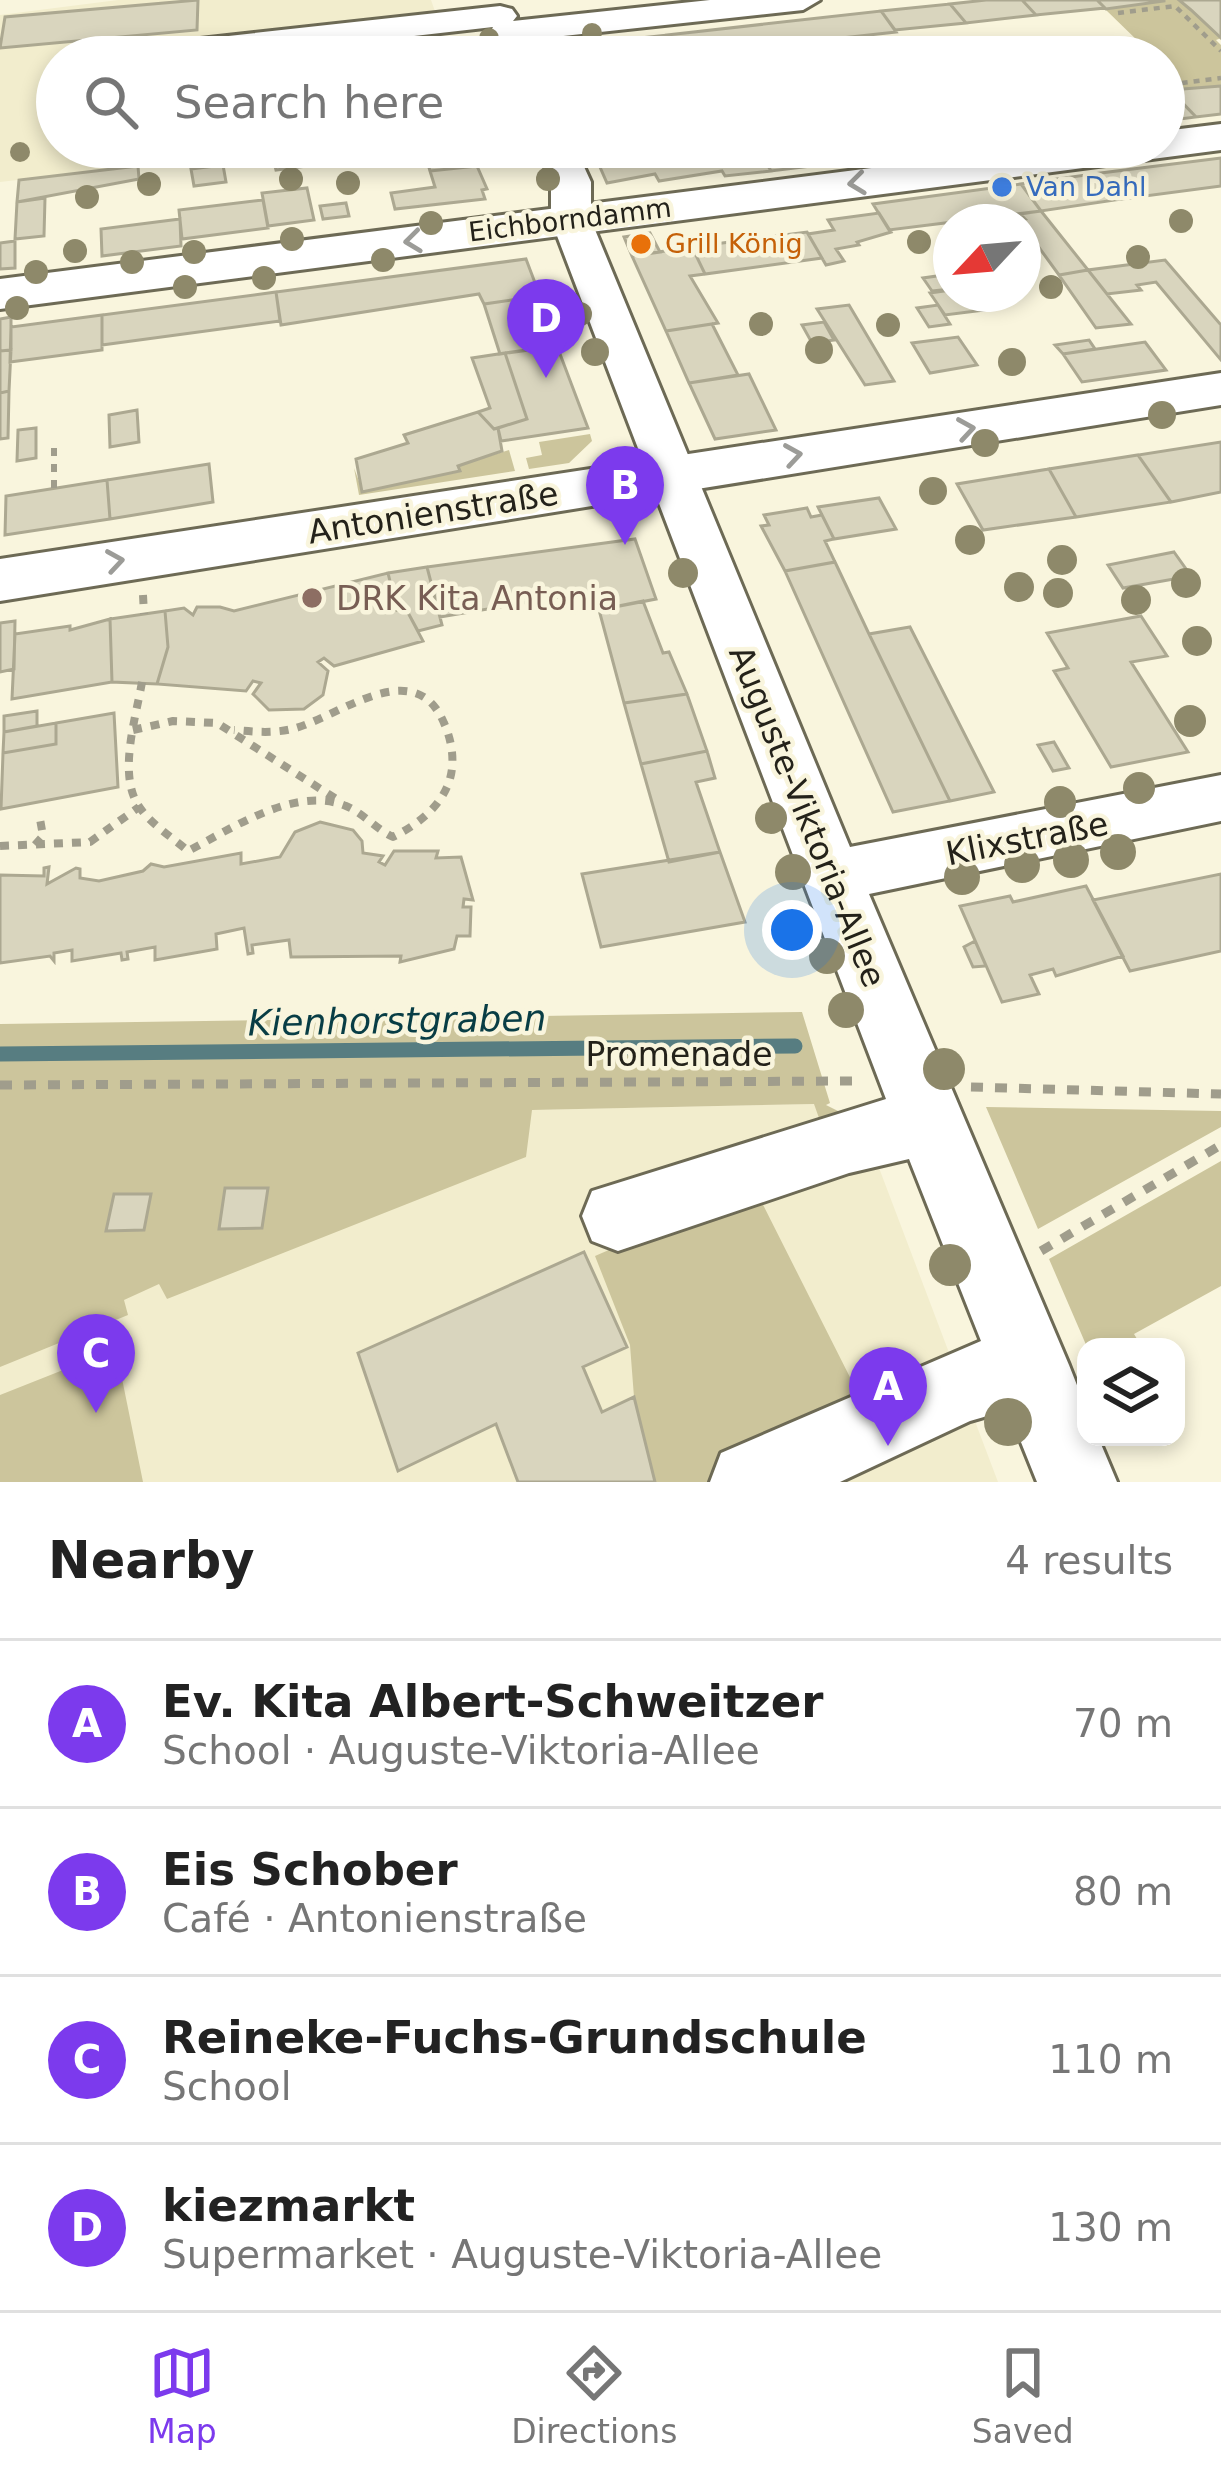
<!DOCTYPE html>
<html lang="en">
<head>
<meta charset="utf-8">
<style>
	body { margin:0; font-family:"DejaVu Sans",sans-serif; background:#f6f6f6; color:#222 }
	.controls { position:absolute; right:36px; bottom:36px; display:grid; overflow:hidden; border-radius:24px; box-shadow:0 6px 18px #0003 }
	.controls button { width:108px; height:108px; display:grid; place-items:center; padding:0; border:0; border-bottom:3px solid #e0e0e0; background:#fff; color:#222; font:60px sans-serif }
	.compass { position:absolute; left:933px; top:204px; width:108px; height:108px; border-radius:50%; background:#fff; box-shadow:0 6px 18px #0003; rotate:244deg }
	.you { position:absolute; left:792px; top:930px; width:42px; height:42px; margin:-30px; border:9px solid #fff; border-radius:50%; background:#1a73e8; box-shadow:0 0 0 18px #1a73e833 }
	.badge { display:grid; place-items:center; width:78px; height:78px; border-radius:50%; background:#7c3aed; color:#fff; font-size:39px; font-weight:700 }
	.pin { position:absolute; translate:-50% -99px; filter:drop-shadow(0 3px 6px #0008) }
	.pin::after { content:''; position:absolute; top:63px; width:42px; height:36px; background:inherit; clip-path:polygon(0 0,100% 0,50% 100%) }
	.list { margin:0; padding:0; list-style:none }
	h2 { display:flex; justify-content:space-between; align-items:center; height:156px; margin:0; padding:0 48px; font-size:51px }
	h2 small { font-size:39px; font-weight:400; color:#767676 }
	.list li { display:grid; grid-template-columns:78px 1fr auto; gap:36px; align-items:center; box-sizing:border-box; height:168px; padding:0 48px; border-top:3px solid #e0e0e0 }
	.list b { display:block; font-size:45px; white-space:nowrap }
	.list p { margin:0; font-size:39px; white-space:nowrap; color:#767676 }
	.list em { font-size:39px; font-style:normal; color:#767676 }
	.icon { flex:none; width:66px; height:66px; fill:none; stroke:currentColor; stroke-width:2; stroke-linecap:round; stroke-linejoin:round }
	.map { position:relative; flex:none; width:1221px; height:1482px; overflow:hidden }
	.search { position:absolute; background:#fff; box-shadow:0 6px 18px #0003; left:36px; right:36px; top:36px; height:132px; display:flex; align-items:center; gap:30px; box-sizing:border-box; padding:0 42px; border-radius:66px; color:#767676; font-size:45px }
	.sheet { height:828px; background:#fff }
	nav { display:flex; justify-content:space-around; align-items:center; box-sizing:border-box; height:168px; border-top:3px solid #e0e0e0; background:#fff; font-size:33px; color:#767676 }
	nav a { display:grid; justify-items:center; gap:6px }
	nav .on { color:#7c3aed }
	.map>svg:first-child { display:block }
	.built { fill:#f2edcd }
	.green { fill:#ccc59c }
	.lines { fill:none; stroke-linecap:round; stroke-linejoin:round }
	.stream { stroke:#577d81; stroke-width:15 }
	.building { fill:#d9d5be; stroke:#aca891; stroke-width:3 }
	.minor-casing { stroke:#6d6a55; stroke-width:6 }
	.major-casing { stroke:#6d6a55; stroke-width:6 }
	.path-far3 { stroke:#a09d8c; stroke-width:4.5; stroke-dasharray:6 6; stroke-linecap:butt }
	.path-far2 { stroke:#a09d8c; stroke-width:6; stroke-dasharray:8 8; stroke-linecap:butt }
	.path-far1 { stroke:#a09d8c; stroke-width:8; stroke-dasharray:9 9; stroke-linecap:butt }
	.path { stroke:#a09d8c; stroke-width:9; stroke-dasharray:12 12; stroke-linecap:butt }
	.minor { fill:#fff; fill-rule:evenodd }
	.major { fill:#fff; fill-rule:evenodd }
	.tree { fill:#8e896a }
	.oneway { stroke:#9c9c98 }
	.shop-dot { fill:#3f7fe0; stroke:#f9f5dd; stroke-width:4.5 }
	.food-dot { fill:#e8710a; stroke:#f9f5dd; stroke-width:4.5 }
	.education-dot { fill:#8d6e63; stroke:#f9f5dd; stroke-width:4.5 }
	.labels { text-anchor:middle; stroke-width:9; stroke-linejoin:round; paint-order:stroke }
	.far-shop-label { font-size:27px; fill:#366cbe; stroke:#f9f5dd; text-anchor:start }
	.far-street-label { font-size:27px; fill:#24221a; stroke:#f9f5dd }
	.far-food-label { font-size:27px; fill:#c56008; stroke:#f9f5dd; text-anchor:start }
	.street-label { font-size:33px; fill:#24221a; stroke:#f9f5dd }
	.education-label { font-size:33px; fill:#785e54; stroke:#f9f5dd; text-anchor:start }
	.water-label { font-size:36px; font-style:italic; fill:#083d45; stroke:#f9f5dd }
</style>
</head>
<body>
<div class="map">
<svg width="1221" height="1482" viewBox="0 0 1221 1482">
	<rect width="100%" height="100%" fill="#f9f5dd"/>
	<path class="built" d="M118 0H431L451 57H57V147H302L0 182V15Z
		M815 1104 862 1123 998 1482H0V1219L160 1284 167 1299 531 1110Z"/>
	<path class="green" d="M1164 0H1179L1221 38 1216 40 1221 45V86L1170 90 1164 84V57H1137L1130 49 1143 46 1106 10Z
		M590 434 592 441 569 463 529 469 526 458 542 455 539 442Z
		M509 450 515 471 359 495 354 468 363 492 459 472 458 466Z
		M802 1012 830 1103 826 1105 862 1123 824 1132 814 1104 532 1110 526 1157 167 1299 159 1284 124 1300 128 1315 0 1367V1024Z
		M986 1107 1221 1111V1127L1038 1229Z
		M1221 1161V1286L1134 1334 1142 1347H1087L1049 1259Z
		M754 1187 866 1409 717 1482H655L634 1397 630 1345 595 1256Z
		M116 1349 143 1482H0V1395Z"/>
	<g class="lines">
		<path class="stream" d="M0 1054 795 1046"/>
	</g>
	<path class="building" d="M198 0 197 30 0 48 5 17Z
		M986 0H1022L1036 15 966 23 950 4Z
		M1022 0H1097L1105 8 1036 15Z
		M1097 0H1164V1L1106 9Z
		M1179 0H1221V38L1191 10Z
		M950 4 966 23 895 30 881 11Z
		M881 11 896 32 679 56 667 35Z
		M429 29 433 41 445 39 451 57H171Z
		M667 35 679 56 543 57 539 49Z
		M1221 86V114L1196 117 1170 90Z
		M1174 94 1196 117 1164 121V95Z
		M318 147 322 164 276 170 272 153Z
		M423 147H472L477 166 430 171Z
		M630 147 641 161 718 147H757L771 171 725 176 722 171 659 181 655 174 607 183 596 158 603 157 600 151Z
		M757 147H835L844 162 771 171Z
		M835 147H913L917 152 844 162Z
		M1221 158V186L1115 200 1093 174Z
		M223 165 226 182 194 186 191 169Z
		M138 166 139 179 17 202 19 180Z
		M477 166 487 189 482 190 485 199 395 209 391 193 435 187 430 171Z
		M1093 174 1115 200 1041 211 1021 184Z
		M1021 184 1041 211 889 230 873 204Z
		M307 188 314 220 268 226 262 193Z
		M45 198 44 236 15 239 17 202Z
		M263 200 268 228 182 239 179 210Z
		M346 203 349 216 323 219 320 206Z
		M1041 211 1088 270 1059 275 1019 220 1025 219 1020 214Z
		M879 213 891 232 857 242 859 245 836 249 844 261 826 265 808 234 834 230 828 220Z
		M180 219 181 246 102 256 101 229Z
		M807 232 822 258 705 274 692 247Z
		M650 233 660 252 632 256 624 237Z
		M15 241V268L0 269V243Z
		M692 247 705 274 690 276 718 323 666 331 632 256Z
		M526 259 540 296 484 304 479 294 281 325 276 292Z
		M1165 260 1221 325V360L1156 282 1137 285 1141 290 1107 294 1088 270Z
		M1088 270 1107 294 1131 324 1096 328 1059 275Z
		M951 274V289L932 291 923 278Z
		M951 290V294H983L992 309 945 315 930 293Z
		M276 292 280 321 102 345V315Z
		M540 296 557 346 500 354 484 304Z
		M849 305 894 381 865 385 817 309Z
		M938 305 950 324 929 327 917 308Z
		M102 315V350L10 362 11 327Z
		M11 317V350L0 351V319Z
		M824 322 834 340 812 343 802 325Z
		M712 324 738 375 689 383 666 331Z
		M958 337 977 365 930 373 912 343Z
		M1089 340 1095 349 1063 354 1055 345Z
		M1145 342 1166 370 1082 382 1063 354Z
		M557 346 588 428 501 441 498 428 527 419 505 353Z
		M11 350 9 391 0 393V351Z
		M505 353 527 419 494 429 478 412 490 408 472 358Z
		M749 374 776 430 715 439 689 383Z
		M9 391 8 438 0 439V393Z
		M137 410 139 442 110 447 109 415Z
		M478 412 494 429 498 428 502 451 458 466 460 471 362 492 356 459 408 443 404 435Z
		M36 428V458L17 461 18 430Z
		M1221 442V492L1171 502 1138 455Z
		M1138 455 1171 502 1076 517 1049 469Z
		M209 464 213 502 110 519 107 480Z
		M1049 469 1076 517 983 530 957 484Z
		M107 480 110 519 5 535 6 496Z
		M879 498 896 529 834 539 818 507Z
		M807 508 811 517 822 515 834 539 825 541 835 562 785 571 761 526 769 525 764 515Z
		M635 539 656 599 599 610 594 591 440 617 427 567Z
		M1174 552 1191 576 1123 588 1108 565Z
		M835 562 869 634 950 801 893 812 785 571Z
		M427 567 442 625 418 631 405 607 397 610 388 573Z
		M388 573 397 610 405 607 423 641 334 666 324 658 318 662 328 671 323 695 304 709 269 710 253 694 261 683 253 681 246 691 157 684 168 647 165 611 184 608 193 615 197 607H220L234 611Z
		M643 601 663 653 669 652 687 694 624 703 599 610Z
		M165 611 168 647 157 684 112 682 110 619Z
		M1141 616 1167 656 1131 662 1188 752 1111 767 1054 671 1068 668 1047 633Z
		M110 619 112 682 12 699 15 634 70 626V630Z
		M15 621 14 669 0 672V623Z
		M910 627 994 792 950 801 869 634Z
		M687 694 707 751 641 764 624 703Z
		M37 711V726L4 732V716Z
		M114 713 118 787 1 809 3 753 56 744V723Z
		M56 723V744L3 753 4 732Z
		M1054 742 1069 768 1053 771 1038 745Z
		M707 751 715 778 696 782 720 852 669 862 641 764Z
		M320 822 353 830 362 841 363 853 383 856 379 862 385 865 394 851H438L436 858 461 857 473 900 464 899 463 907H471L470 936H457L454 949 400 962 401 956 291 957 289 940 252 945 253 953 248 954 244 928 216 934 217 949 155 960V947L127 952 128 959 122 960 121 953 72 961V950L54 953V961L50 956 0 963V875L44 876V868L49 867 47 884 76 868 80 869V878L99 881 143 871 151 864 164 867 241 853V864L280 857 295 832Z
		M720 852 745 922 601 947 582 874Z
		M1221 874V951L1130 971 1093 900Z
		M1086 886 1123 956 1056 976 1053 969 1030 975 1039 994 1002 1002 960 906 1010 896 1013 902Z
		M975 941 986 966 973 967 964 947Z
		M225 1188H268L262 1228 219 1229Z
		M114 1194H151L144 1230 106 1231Z
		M584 1252 627 1347 583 1367 602 1412 634 1397 655 1482H518L496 1424 398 1471 358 1353Z"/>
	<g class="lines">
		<g class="minor-casing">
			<path id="minor" d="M710 0H820L803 10 507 42 495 39 490 32 493 27 230 57H119L125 50 137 46 500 6 512 9 517 16 513 21Z
				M537 147H575L591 182V220L850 847 1221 775V821L869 894 1069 1365 1086 1408V1437H1098L1117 1482H1037L1008 1410 970 1421 840 1482H710L721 1453 981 1341 909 1159 849 1173 618 1251 592 1241 582 1216 592 1191 886 1099 551 220V182Z"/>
		</g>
		<g class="major-casing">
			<path id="major" d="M1221 124V150L0 309V279L1036 147H1164V131Z
				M1221 373V405L0 601V559Z"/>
		</g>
		<path class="path-far3" d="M1118 13 1175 6 1221 51
			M1173 75 1181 83 1221 78"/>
		<path class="path-far2" d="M54 448V489"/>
		<path class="path-far1" d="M143 595 144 614
			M142 682C136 717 118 773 138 805 150 824 172 837 188 851 231 829 296 785 346 806 363 813 376 829 393 837 415 826 437 810 447 787 456 767 453 743 444 723 416 656 345 712 299 727 278 734 256 732 234 730
			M133 730 173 721 217 723 341 802
			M35 845 43 836 40 819
			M0 846 90 842 139 807"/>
		<path class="path" d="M0 1085 854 1081
			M971 1087 1221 1094
			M1041 1251 1221 1145"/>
		<use href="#minor" class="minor"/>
		<use href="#major" class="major"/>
	</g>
	<g class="tree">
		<circle cx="592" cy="33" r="10"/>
		<circle cx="489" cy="38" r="10"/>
		<circle cx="20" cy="152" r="10"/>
		<circle cx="291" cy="179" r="12"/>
		<circle cx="548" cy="179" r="12"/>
		<circle cx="348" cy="183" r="12"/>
		<circle cx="149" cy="184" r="12"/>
		<circle cx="87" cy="197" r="12"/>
		<circle cx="1181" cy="221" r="12"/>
		<circle cx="431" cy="223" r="12"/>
		<circle cx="292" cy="239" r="12"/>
		<circle cx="919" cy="242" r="12"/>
		<circle cx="75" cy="251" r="12"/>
		<circle cx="194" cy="252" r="12"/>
		<circle cx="1138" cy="257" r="12"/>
		<circle cx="383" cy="260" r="12"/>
		<circle cx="132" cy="262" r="12"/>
		<circle cx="36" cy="272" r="12"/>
		<circle cx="264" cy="278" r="12"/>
		<circle cx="185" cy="287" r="12"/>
		<circle cx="1051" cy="287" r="12"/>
		<circle cx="17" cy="308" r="12"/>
		<circle cx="580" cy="314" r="12"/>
		<circle cx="761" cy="324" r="12"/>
		<circle cx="888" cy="325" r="12"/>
		<circle cx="819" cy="350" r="14"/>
		<circle cx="595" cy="352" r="14"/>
		<circle cx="1012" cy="362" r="14"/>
		<circle cx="1162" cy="415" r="14"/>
		<circle cx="985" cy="443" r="14"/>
		<circle cx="933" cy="491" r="14"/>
		<circle cx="970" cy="540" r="15"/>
		<circle cx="1062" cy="560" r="15"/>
		<circle cx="683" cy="573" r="15"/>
		<circle cx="1186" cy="583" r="15"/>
		<circle cx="1019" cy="587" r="15"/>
		<circle cx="1058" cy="593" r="15"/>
		<circle cx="1136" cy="600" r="15"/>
		<circle cx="1197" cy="641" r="15"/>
		<circle cx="1190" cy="721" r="16"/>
		<circle cx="1139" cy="788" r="16"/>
		<circle cx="1060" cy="802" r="16"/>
		<circle cx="771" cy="818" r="16"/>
		<circle cx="1118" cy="852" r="18"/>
		<circle cx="1071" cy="860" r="18"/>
		<circle cx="1022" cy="865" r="18"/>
		<circle cx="793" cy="872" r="18"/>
		<circle cx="962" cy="877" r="18"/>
		<circle cx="827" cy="956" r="18"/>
		<circle cx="846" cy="1010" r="18"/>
		<circle cx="944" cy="1069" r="21"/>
		<circle cx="950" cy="1265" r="21"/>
		<circle cx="1008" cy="1422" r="24"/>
	</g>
	<defs><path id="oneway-chevron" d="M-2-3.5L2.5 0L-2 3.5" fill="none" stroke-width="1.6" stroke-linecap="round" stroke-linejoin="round" transform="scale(3)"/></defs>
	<g class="oneway">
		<use href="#oneway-chevron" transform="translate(857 183) rotate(173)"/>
		<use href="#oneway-chevron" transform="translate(413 241) rotate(173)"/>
		<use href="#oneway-chevron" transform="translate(966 429) rotate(-9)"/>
		<use href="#oneway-chevron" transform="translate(793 455) rotate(-9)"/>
		<use href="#oneway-chevron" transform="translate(115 561) rotate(-9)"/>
	</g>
	<circle class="shop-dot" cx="1002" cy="187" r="12"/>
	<circle class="food-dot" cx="641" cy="244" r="12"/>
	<circle class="education-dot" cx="312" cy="598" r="12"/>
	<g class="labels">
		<g class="far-shop-label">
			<text x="1026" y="196">Van Dahl</text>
		</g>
		<g class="far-street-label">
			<text transform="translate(570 220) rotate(-7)" y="9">Eichborndamm</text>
		</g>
		<g class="far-food-label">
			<text x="665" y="253">Grill König</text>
		</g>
		<g class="street-label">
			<text transform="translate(433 512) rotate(-9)" y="12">Antonienstraße</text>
			<text transform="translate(808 816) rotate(68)" y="12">Auguste-Viktoria-Allee</text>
			<text transform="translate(1027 838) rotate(-11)" y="12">Klixstraße</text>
			<text x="679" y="1066">Promenade</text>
		</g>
		<g class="education-label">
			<text x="336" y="610">DRK Kita Antonia</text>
		</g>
		<g class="water-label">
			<text transform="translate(397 1020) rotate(-1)" y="13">Kienhorstgraben</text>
		</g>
	</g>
</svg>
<div class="controls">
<button><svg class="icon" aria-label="layers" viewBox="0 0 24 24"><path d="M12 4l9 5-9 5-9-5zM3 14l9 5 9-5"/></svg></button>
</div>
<svg class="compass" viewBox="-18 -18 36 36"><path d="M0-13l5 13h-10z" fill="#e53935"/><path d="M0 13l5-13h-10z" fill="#767676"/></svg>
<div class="you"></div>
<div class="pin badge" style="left:888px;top:1446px">A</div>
<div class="pin badge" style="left:625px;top:545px">B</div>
<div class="pin badge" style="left:96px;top:1413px">C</div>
<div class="pin badge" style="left:546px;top:378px">D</div>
<div class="search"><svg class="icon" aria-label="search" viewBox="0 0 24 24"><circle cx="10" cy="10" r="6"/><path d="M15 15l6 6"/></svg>Search here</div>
</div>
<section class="sheet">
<h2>Nearby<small>4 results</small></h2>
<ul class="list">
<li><span class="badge">A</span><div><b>Ev. Kita Albert-Schweitzer</b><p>School · Auguste-Viktoria-Allee</p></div><em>70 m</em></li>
<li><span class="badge">B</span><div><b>Eis Schober</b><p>Café · Antonienstraße</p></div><em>80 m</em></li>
<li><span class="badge">C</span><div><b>Reineke-Fuchs-Grundschule</b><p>School</p></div><em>110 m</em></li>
<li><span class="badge">D</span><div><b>kiezmarkt</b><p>Supermarket · Auguste-Viktoria-Allee</p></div><em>130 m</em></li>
</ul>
</section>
<nav>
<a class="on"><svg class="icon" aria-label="map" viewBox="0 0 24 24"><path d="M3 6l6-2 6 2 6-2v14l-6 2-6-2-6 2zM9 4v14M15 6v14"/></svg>Map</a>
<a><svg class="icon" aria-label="directions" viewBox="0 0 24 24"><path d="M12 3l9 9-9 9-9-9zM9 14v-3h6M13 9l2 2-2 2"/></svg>Directions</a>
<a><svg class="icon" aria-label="saved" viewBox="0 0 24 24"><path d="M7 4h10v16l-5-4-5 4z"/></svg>Saved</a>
</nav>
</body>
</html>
